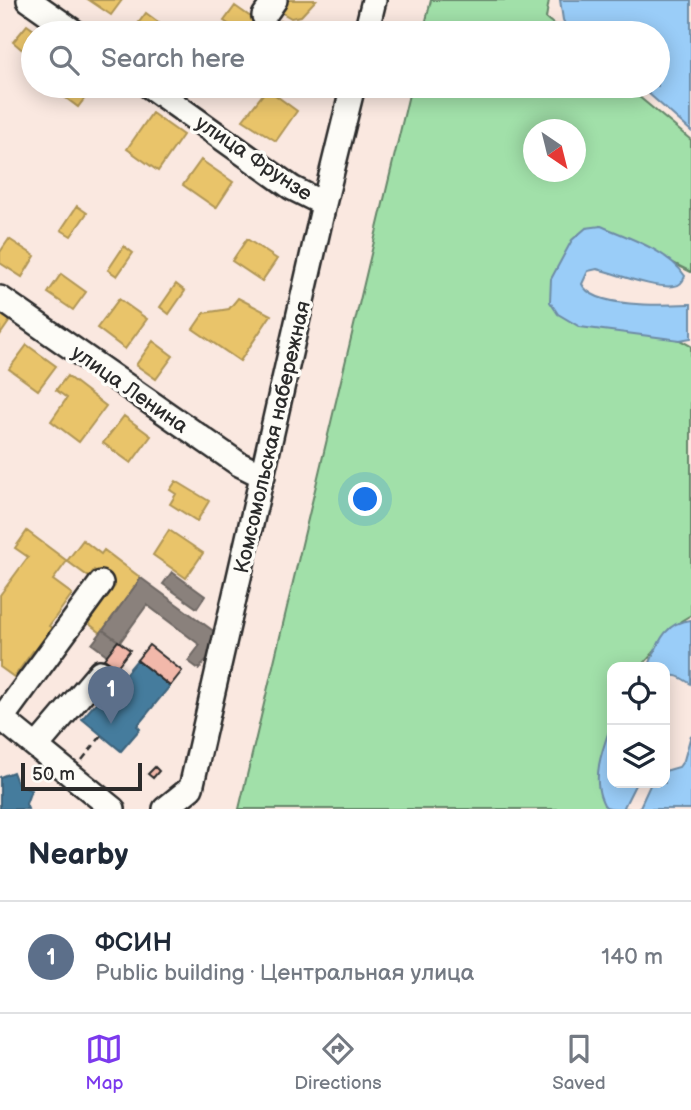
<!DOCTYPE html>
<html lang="en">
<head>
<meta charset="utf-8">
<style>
	body { margin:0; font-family:"Balsamiq Sans",sans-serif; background:#f6f6f7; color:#1f2937 }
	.controls { position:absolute; right:21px; bottom:21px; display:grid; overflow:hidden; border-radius:14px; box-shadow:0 4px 18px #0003 }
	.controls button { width:63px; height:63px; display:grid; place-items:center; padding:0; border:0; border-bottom:2px solid #e0e1e3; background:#fff; color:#1f2937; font:35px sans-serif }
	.compass { position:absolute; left:523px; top:119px; width:63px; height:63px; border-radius:50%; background:#fff; box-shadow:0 4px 18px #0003; rotate:145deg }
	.scale { position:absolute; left:21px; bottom:18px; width:121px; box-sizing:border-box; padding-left:7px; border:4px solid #2b2b2b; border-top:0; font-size:19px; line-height:24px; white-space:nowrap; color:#2b2b2b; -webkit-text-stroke:5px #fdfcf7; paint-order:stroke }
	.you { position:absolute; left:366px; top:500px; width:24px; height:24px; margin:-18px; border:5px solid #fff; border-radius:50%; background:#1a73e8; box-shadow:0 0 0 10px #1a73e833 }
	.badge { display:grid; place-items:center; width:46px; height:46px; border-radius:50%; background:#7c3aed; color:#fff; font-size:23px; font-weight:700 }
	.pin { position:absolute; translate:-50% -58px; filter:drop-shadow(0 2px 4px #0008) }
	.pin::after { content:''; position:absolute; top:37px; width:24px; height:21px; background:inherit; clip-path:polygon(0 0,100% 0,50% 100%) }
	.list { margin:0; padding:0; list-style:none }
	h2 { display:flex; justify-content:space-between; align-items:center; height:91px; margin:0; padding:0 28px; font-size:30px }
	h2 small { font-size:23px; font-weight:400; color:#747a83 }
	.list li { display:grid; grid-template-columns:46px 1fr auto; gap:21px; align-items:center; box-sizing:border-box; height:112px; padding:0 28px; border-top:2px solid #e0e1e3 }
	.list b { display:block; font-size:26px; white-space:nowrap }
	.list p { margin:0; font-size:23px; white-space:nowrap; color:#747a83 }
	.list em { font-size:23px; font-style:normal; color:#747a83 }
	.icon { flex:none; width:38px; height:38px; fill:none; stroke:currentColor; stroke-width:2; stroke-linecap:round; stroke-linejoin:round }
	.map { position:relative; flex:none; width:691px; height:809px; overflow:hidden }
	.search { position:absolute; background:#fff; box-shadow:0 4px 18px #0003; left:21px; right:21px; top:21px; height:77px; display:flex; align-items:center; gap:18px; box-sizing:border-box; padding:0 24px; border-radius:38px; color:#747a83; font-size:26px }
	.sheet { height:203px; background:#fff }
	nav { display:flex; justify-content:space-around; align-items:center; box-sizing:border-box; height:98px; border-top:2px solid #e0e1e3; background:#fff; font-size:19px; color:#747a83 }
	nav a { display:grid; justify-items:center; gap:4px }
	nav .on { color:#7c3aed }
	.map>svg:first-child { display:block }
	.green { fill:#a1e0a9; stroke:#66866a; stroke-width:2; fill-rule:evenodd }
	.water { fill:#9acdf8; stroke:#6e8ca6; stroke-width:2 }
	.homes { fill:#e9c46a; stroke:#b09657; stroke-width:2 }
	.public { fill:#457b9d; stroke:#3d637b; stroke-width:2 }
	.industry { fill:#8a817c; stroke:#6e6764; stroke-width:2 }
	.building { fill:#f2b8aa; stroke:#2b2b2b; stroke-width:2 }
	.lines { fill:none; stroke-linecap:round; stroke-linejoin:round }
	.minor-casing { stroke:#2b2b2b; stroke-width:28 }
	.path { stroke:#2b2b2b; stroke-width:2.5; stroke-dasharray:7 5; stroke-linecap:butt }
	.minor { stroke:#fdfcf7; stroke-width:23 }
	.labels { text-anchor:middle; stroke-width:7; stroke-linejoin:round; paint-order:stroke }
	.street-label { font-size:21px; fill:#2b2b2b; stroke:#fdfcf7 }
</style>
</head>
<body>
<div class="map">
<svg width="691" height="809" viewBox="0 0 691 809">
	<rect width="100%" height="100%" fill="#fae8e0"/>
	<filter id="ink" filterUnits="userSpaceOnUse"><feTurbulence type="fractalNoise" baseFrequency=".0143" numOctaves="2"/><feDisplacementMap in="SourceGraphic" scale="14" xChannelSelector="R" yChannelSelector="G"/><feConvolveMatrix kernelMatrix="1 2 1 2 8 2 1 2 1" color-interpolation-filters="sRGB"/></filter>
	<g filter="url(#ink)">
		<path class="green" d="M431 0H549L546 18 564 33H423Z
			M411 86H626L691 140V272L600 226 559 314 680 340 691 346V615L681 621 641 667H612V735L604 805 630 809H239ZM534 130H576V172H534Z"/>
		<path class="water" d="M560 0H691V131L640 86H658V33H569L563 20Z
			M601 226C627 237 669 251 685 276 683 282 680 286 674 286 654 289 618 274 597 269L588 271 582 284C593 309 667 305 691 304V338L680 340 580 327 558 314 550 302 551 279 572 240 586 228Z
			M691 620V684C681 678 675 672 665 679V667H647L649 665C658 644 664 622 691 620Z
			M612 722V783H636L623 809C617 809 611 809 606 807 603 805 603 802 601 798 592 773 604 746 612 722Z
			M691 735V809H639L651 783H665V771L679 767 684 760Z"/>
		<path class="homes" d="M89 0H122L111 15Z
			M288 0H316L301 16 291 18 279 11Z
			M235 6 265 27 261 33H242L224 21Z
			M146 13 165 27 161 33H131Z
			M281 21 294 31 292 33H272Z
			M27 25 38 33H33V59L13 42Z
			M50 86H94L78 107Z
			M267 89 297 111 276 141 243 120Z
			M152 113 183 135 158 171 127 149Z
			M201 160 233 182 216 208 183 185Z
			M77 206 87 213 71 236 61 230Z
			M9 239 35 256 22 277 0 263V252Z
			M247 239 277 259 262 281 232 261Z
			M124 246 133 253 117 276 108 270Z
			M61 274 86 292 73 310 48 293Z
			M176 284 185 291 169 314 160 307Z
			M238 298 271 315 240 361 193 329 204 313 229 309Z
			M119 299 147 319 125 349 97 328Z
			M0 312 11 319 0 335Z
			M153 341 173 356 156 379 136 365Z
			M27 345 56 366 38 390 9 369Z
			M67 376 106 406 79 442 51 421 67 398 56 390Z
			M124 416 151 436 131 463 103 443Z
			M176 481 209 501 197 521 170 504 176 494 170 490Z
			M169 530 203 553 186 578 153 555Z
			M27 531 67 561 53 580 72 594 49 626 58 632 40 656 33 651 14 677 0 667V595L28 557 15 548Z
			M83 540 101 554 104 550 141 578 101 633 88 623 115 586 94 570 89 577 67 561Z"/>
		<path class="public" d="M137 660 170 686 137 726 140 729 121 751 82 719 101 697 104 700Z
			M13 772 18 785 31 790 26 804 28 809H0V777Z"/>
		<path class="industry" d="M172 572 205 596 197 608 163 584Z
			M141 578 223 638 199 669 188 661 200 645 147 605 120 642 103 630Z
			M103 630 118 641 107 655 92 644Z"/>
		<path class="building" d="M118 641 130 650 116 668 114 667 109 674 104 670 110 663 104 659Z
			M149 645 182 671 170 686 137 660Z
			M155 767 159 771 153 778 148 774Z"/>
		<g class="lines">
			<g class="minor-casing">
				<path id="minor" d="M29 0 76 33
					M264 16 275 0
					M366 33 374 0
					M149 86 292 188 324 204
					M0 298 239 464 263 476
					M0 717 113 809
					M2 718 101 583
					M37 746 100 672
					M165 809 191 788 324 204 353 86"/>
			</g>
			<path class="path" d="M82 760 102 735"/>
			<use href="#minor" class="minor"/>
		</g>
	</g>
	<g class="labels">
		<g class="street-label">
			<text transform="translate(254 158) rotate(34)" y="7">улица Фрунзе</text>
			<text transform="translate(130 389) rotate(35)" y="7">улица Ленина</text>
			<text transform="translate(272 437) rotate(-77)" y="7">Комсомольская набережная</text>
		</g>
	</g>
</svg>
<div class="controls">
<button><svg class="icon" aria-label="locate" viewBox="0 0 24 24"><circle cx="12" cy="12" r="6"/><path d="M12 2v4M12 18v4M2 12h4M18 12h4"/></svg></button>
<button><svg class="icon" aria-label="layers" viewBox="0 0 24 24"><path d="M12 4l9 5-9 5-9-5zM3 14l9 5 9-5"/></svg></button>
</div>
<svg class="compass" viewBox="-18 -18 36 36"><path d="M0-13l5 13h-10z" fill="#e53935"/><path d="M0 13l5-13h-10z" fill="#747a83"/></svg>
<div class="scale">50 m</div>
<div class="you"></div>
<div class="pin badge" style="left:111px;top:724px;background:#5c6f8a">1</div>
<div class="search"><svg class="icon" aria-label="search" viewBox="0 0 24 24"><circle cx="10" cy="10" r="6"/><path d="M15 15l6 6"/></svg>Search here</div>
</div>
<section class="sheet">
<h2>Nearby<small></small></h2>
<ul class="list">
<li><span class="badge" style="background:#5c6f8a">1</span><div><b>ФСИН</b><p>Public building · Центральная улица</p></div><em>140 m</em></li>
</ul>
</section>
<nav>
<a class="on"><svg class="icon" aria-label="map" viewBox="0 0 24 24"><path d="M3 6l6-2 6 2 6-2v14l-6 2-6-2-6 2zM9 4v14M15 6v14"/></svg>Map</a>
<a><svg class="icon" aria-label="directions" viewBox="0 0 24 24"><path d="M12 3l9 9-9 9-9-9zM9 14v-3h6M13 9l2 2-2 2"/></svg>Directions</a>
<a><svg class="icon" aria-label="saved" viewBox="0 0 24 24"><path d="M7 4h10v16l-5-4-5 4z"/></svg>Saved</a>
</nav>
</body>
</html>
